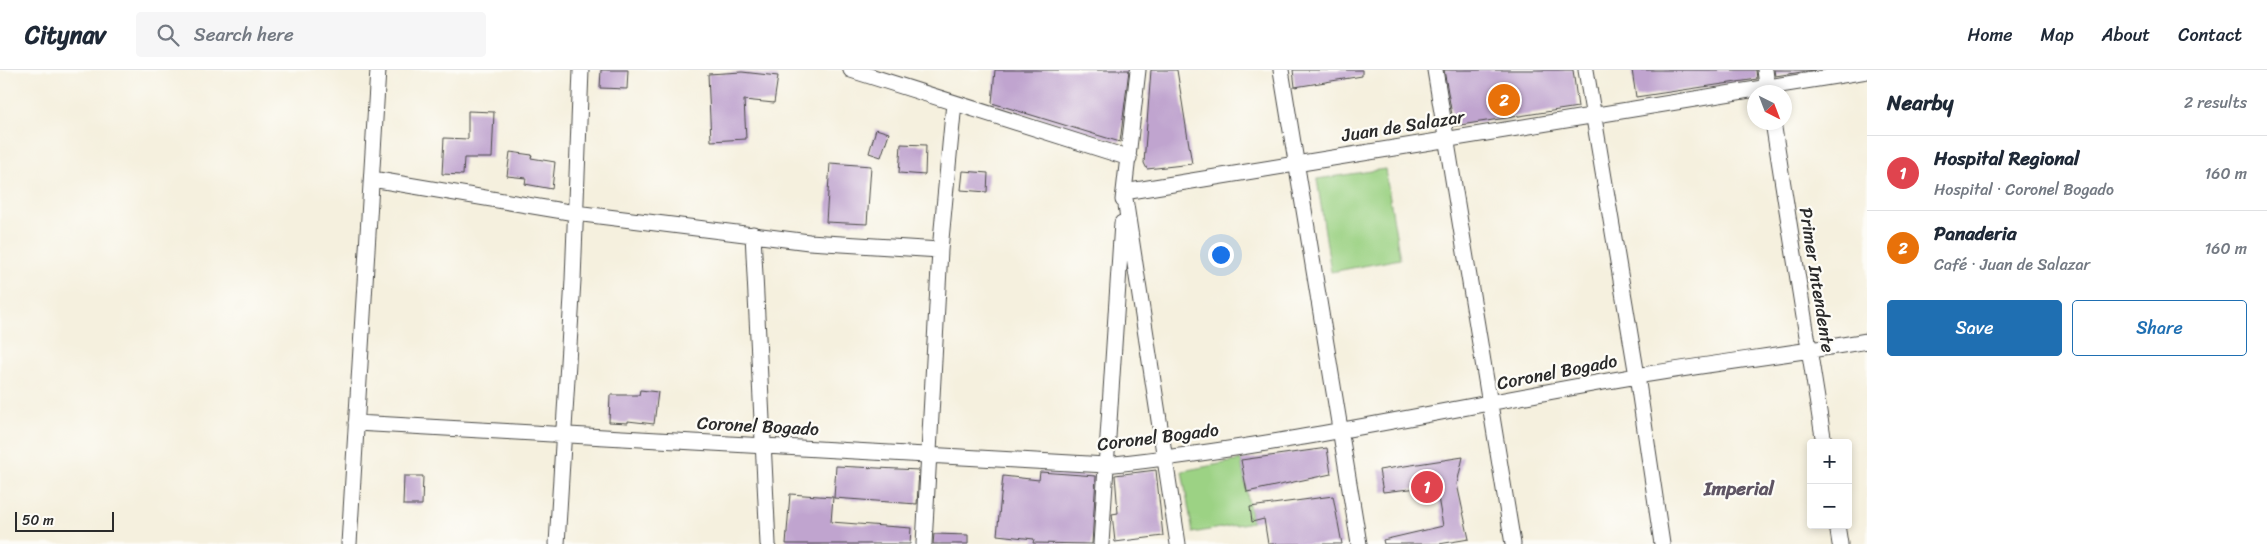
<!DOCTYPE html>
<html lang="en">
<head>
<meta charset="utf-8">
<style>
	body { margin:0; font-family:Sriracha,sans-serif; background:#f6f6f7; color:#1f2937 }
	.controls { position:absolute; right:15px; bottom:15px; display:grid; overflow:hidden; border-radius:5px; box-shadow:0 2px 8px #0003 }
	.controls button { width:45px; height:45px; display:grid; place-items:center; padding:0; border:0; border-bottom:1px solid #e0e1e3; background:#fff; color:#1f2937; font:25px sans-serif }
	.compass { position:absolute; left:1747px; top:15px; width:45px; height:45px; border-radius:50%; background:#fff; box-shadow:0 2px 8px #0003; rotate:138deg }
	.scale { position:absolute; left:15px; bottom:12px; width:99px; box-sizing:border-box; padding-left:5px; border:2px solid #2b2b2b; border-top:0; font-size:14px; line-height:18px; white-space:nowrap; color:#2b2b2b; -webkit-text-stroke:4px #fdfcf7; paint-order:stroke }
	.you { position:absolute; left:1220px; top:184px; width:18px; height:18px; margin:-12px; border:4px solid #fff; border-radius:50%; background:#1a73e8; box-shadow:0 0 0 8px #1a73e833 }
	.badge { display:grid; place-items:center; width:32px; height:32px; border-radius:50%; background:#1f6fb2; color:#fff; font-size:16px; font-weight:700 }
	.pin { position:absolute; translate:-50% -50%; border:2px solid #fff; box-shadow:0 1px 5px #0006 }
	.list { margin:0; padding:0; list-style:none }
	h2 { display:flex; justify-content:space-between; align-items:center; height:65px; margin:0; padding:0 20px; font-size:21px }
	h2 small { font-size:16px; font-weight:400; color:#747a83 }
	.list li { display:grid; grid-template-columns:32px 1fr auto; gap:15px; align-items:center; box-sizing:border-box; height:75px; padding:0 20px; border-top:1px solid #e0e1e3 }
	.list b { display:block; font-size:19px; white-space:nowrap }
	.list p { margin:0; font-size:16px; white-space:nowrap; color:#747a83 }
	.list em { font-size:16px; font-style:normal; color:#747a83 }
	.actions { display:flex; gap:10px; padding:15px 20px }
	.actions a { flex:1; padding:11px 0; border:1px solid #1f6fb2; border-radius:5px; text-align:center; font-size:18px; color:#1f6fb2 }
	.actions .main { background:#1f6fb2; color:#fff }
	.icon { flex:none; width:28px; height:28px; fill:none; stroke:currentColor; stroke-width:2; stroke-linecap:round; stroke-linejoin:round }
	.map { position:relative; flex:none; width:1867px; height:474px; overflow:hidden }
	header { display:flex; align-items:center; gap:30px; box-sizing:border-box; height:70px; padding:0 25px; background:#fff; border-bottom:1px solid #e0e1e3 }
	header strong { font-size:24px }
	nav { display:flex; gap:28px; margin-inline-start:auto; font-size:18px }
	.search { width:350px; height:45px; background:#f6f6f7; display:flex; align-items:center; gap:12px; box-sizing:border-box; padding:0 18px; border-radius:5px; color:#747a83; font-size:19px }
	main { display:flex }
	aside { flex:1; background:#fff }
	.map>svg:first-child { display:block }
	.green { fill:#9cd284; stroke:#647e58 }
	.building { fill:#c0a4cf }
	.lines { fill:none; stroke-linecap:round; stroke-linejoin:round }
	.street-casing { stroke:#494946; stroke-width:17 }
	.street { stroke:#fff; stroke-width:15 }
	.labels { text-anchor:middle; stroke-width:4.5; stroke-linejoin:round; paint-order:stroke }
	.street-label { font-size:18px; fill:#2b2b2b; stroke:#fdfcf7 }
	.neighbourhood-label { font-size:19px; font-weight:bold; fill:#5f5564; stroke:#fdfcf7 }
</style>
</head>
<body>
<header>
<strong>Citynav</strong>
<div class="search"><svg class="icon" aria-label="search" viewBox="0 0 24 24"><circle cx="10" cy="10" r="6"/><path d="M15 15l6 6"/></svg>Search here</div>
<nav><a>Home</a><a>Map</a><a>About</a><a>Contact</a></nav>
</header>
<main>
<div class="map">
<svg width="1867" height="474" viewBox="0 0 1867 474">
	<rect width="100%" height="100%" fill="#fdfcf7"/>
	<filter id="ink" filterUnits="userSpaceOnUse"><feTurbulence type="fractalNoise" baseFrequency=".02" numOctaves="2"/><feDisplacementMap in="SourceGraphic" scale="10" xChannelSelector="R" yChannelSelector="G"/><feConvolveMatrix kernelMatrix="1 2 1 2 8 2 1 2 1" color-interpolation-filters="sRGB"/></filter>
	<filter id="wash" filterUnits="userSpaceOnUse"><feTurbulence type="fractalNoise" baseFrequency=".0096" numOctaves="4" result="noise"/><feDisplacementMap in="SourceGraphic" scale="20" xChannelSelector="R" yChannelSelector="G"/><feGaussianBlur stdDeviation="1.12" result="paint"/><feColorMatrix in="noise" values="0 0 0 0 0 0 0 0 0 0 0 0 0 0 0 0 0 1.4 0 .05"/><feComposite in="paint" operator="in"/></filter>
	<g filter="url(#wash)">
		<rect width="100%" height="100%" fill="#f5f0de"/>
		<path class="green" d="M1385 99 1400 189 1331 202 1317 109Z
			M1241 390 1252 452 1193 463 1182 401Z"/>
		<g id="blocks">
			<path class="building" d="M601 0H628L627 19 600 18Z
				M995 0H1129L1120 72 992 33Z
				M1151 0H1177L1192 94 1147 99 1144 93Z
				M1293 0H1362V6L1295 17Z
				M1444 0H1573L1578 37 1454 56Z
				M1632 0H1756L1757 9 1636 27Z
				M1774 0H1815L1775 6Z
				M742 2 778 6 774 33 744 30 746 69 711 71 708 4Z
				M468 41 494 42 492 88H464L463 105 442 104 444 68 468 69Z
				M876 59 889 63 881 87 869 83Z
				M901 74 926 75 925 105 899 103Z
				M510 82 532 85 531 88 555 92 552 119 525 114 526 108 507 106Z
				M830 93 871 96 867 154 826 152Z
				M963 101 988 103 987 122 961 120Z
				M640 320 658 322 654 354 628 351V353L609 352 610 325H639Z
				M1327 378 1331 404 1247 422 1241 390Z
				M1463 387 1457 414 1469 469 1439 474H1384L1383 470 1443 456 1436 416 1383 422 1379 400Z
				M836 396 919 400 917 434 834 428Z
				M1156 400 1163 466 1115 472 1112 444 1118 443 1115 405Z
				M1040 402 1096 406 1092 474 1033 473 1034 469 997 465 1003 406 1039 410Z
				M404 406H423L422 435H403Z
				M790 424 833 427 831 452 911 458 910 474H786Z
				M1333 426 1342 474H1268L1264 449 1252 452 1250 437Z
				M934 464 968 465V474H933Z"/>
		</g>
	</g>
	<g filter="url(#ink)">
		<use href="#blocks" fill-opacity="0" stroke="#494946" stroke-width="1"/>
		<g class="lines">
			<g class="street-casing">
				<path id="street" d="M851 0 1129 88
					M1281 0 1359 474
					M1435 0 1513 474
					M1586 0 1637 306 1662 474
					M1765 0 1768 22
					M1773 52 1824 373
					M372 109 575 143 809 172 940 180
					M1123 130 1138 0
					M753 164 768 474
					M356 353 1106 395C1285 376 1461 336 1637 306 1714 293 1791 284 1867 271
					M1837 455 1840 474
					M349 474 378 0
					M557 474 573 210 581 0
					M924 474 940 180 954 33
					M1101 474 1122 153
					M1178 474 1124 122 1867 1"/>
			</g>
			<use href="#street" class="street"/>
		</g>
	</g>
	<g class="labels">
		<g class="street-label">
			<text transform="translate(1403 56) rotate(-9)" y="6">Juan de Salazar</text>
			<text transform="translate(1817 210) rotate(81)" y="6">Primer Intendente</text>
			<text transform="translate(1557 302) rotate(-11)" y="6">Coronel Bogado</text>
			<text transform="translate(758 356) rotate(3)" y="6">Coronel Bogado</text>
			<text transform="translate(1158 367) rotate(-7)" y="6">Coronel Bogado</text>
		</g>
		<g class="neighbourhood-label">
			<text x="1739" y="425">Imperial</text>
		</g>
	</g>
</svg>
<div class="controls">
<button>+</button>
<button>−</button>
</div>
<svg class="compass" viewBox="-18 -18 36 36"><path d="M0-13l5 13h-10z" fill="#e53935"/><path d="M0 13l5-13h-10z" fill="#747a83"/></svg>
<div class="scale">50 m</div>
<div class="you"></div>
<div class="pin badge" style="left:1427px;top:417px;background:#e0444e">1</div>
<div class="pin badge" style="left:1504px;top:30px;background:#e8710a">2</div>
</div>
<aside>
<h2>Nearby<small>2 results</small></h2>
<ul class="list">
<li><span class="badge" style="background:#e0444e">1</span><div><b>Hospital Regional</b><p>Hospital · Coronel Bogado</p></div><em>160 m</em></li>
<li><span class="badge" style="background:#e8710a">2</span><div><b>Panaderia</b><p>Café · Juan de Salazar</p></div><em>160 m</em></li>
</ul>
<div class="actions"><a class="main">Save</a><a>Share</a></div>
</aside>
</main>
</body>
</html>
